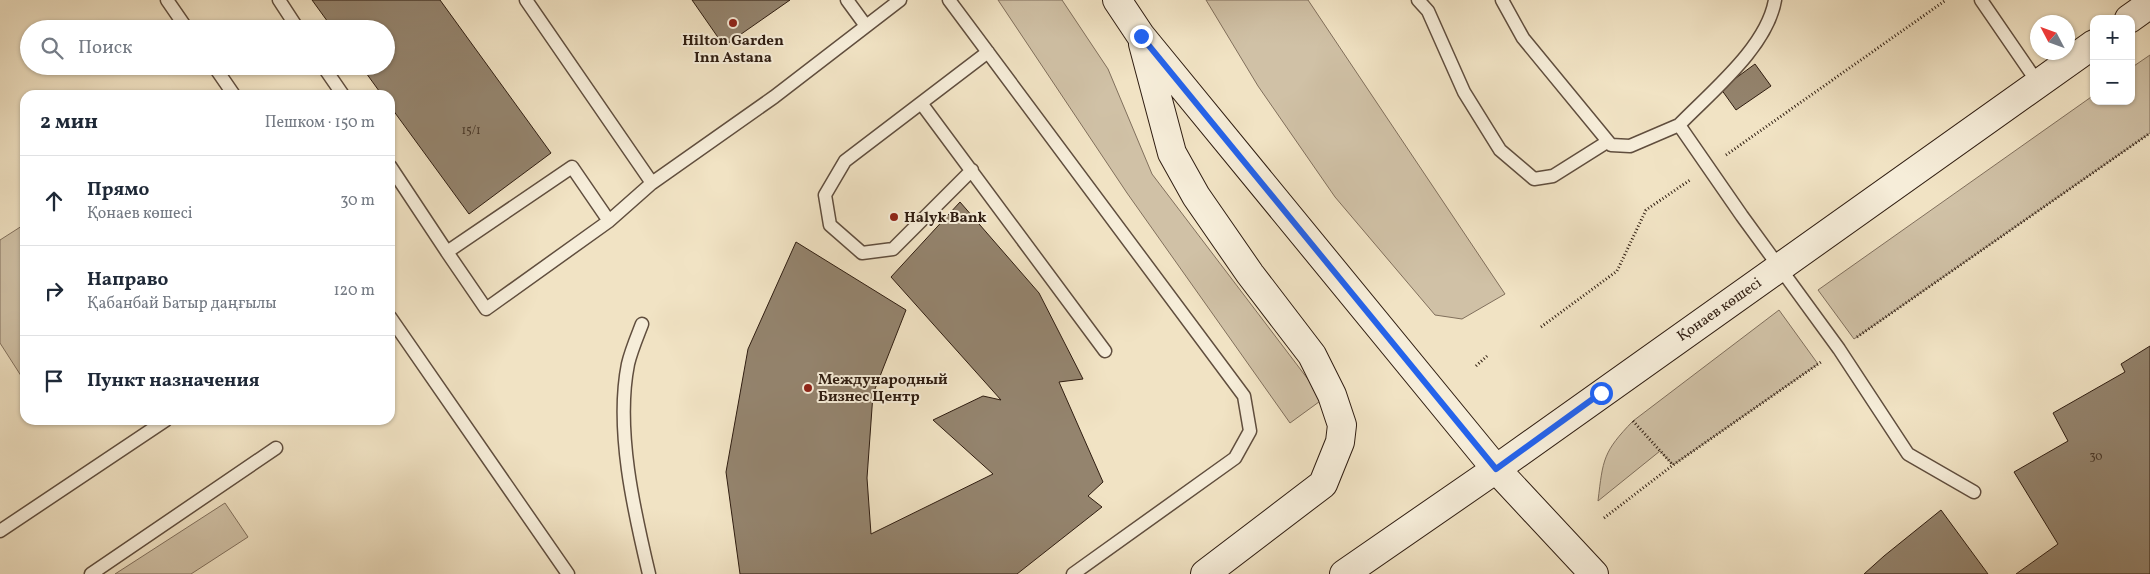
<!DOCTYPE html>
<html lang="ru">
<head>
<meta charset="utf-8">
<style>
	body { margin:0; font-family:Vollkorn,serif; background:#f2f2f3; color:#1f2937 }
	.controls { position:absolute; right:15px; top:15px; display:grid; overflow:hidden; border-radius:10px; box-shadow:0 1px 4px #0004 }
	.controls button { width:45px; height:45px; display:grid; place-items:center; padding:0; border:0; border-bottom:1px solid #e0e1e3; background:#fff; color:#1f2937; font:25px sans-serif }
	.compass { position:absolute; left:2030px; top:15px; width:45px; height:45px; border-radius:50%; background:#fff; box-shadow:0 1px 4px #0004; rotate:311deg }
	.stop { position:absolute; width:15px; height:15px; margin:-11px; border:4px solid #2563eb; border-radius:50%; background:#fff }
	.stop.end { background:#2563eb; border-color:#fff; box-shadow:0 1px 5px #0008 }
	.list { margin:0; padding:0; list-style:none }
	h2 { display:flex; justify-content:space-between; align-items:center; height:65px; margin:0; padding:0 20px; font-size:21px }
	h2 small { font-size:16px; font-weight:400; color:#747a83 }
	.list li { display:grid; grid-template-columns:32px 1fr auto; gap:15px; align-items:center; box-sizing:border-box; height:90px; padding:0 20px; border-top:1px solid #e0e1e3 }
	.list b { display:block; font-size:19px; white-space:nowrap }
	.list p { margin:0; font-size:16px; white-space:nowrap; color:#747a83 }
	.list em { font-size:16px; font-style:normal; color:#747a83 }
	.icon { flex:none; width:28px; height:28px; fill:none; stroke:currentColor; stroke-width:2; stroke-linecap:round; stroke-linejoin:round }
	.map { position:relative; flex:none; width:2150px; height:574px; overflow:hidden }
	.search { position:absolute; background:#fff; box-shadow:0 1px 4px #0004; left:20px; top:20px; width:375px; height:55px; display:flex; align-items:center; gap:12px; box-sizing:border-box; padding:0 18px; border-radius:28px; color:#747a83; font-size:19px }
	.panel { position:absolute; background:#fff; box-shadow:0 1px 4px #0004; left:20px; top:90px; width:375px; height:335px; border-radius:15px }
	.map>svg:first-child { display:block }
	.green { fill:#d0c1a6; stroke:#806f5c }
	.building { fill:#94846e; stroke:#2f1d11 }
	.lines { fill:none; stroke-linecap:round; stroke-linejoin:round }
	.service-casing { stroke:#604e3e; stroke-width:15 }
	.secondary-casing { stroke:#2f1d11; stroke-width:30 }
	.path { stroke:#2f1d11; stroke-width:3; stroke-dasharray:1 2.5; stroke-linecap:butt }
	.service { stroke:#f6edd9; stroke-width:12 }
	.secondary { stroke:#f6edd9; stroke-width:28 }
	.route { stroke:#2563eb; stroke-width:6 }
	.poi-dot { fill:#8f2418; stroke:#f6edd9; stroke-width:2 }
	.labels { text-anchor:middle; stroke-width:4; stroke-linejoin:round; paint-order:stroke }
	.number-label { font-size:12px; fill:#483728 }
	.poi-label { font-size:15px; font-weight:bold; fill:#2f1d11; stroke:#f6edd9; text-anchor:start }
	.street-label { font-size:15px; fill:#2f1d11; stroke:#f6edd9 }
</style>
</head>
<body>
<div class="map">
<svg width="2150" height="574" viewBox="0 0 2150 574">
	<rect width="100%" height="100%" fill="#f1e3c4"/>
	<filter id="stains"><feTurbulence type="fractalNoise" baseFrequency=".004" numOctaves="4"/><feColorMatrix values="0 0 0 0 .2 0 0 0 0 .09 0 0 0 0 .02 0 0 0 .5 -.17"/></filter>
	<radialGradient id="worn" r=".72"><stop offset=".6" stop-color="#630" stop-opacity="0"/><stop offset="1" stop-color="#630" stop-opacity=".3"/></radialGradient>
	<path class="green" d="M998 0H1062L1108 69 1152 174 1323 399 1290 423 1127 193Z
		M1206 0H1308L1505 294 1462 319 1435 315 1335 197 1258 86Z
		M2150 55V133L1854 339 1818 290 2094 95V101H2131V68Z
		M25 224V382L0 343V240Z
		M1779 310 1818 364 1673 465 1660 451 1598 501C1603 459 1603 452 1633 421Z
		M225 503 248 537 191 574H115Z"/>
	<path class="building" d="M312 0H440L551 153 469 214 390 106V95H382L361 66H386V29H333Z
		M692 0H790L724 46Z
		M1755 64 1771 86 1736 110 1721 89Z
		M960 202 1039 293 1083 379 1059 382 1103 482 1088 496 1102 507 1017 574H740L726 472 748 349 796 242 906 310 873 394 867 478 871 534 993 474 933 420 983 396 1001 400 891 277Z
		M2150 346V574H2016L2058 544 2014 472 2068 441 2053 413 2125 372 2121 364Z
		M1941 510 1988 574H1864L1884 556Z"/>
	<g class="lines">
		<g class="service-casing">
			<path id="service" d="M167 0 187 29
				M279 0 298 29
				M526 0 652 183
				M847 0 866 26
				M949 0 1244 396 1250 431 1235 458 1073 574
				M1418 0 1428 11 1464 92 1500 150 1534 179 1553 176 1607 142
				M1502 0 1523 38 1611 145 1630 146 1679 125
				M1775 0C1767 47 1712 91 1679 125L1742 216 1839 349 1908 454 1974 492
				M1981 0 2038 83
				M214 66 234 95
				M323 66 343 95
				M921 103 1105 351
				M390 166 447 252 572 167 609 221
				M972 170 893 249 862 253 830 225 825 195 845 161 988 52
				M447 252 486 309 609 221 652 183 774 97 900 0
				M390 317 568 574
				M642 324C637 337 631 351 628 364 615 429 634 511 649 574
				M0 531 166 420
				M91 574 276 448"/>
		</g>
		<g class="secondary-casing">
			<path id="secondary" d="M1117 0 1141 36 1496 469 1594 574
				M2129 19 2150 4
				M1143 44 1172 153 1196 196 1250 274 1312 355 1332 395 1342 425 1340 442 1323 484 1205 574
				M1344 574 1496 469 2094 44"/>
		</g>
		<path class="path" d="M1726 155 1946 0
			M1541 327 1617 271 1646 210 1690 180
			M1857 337 2150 133
			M1476 366 1487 356
			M1633 421 1673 465
			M1604 518 1673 465 1821 362"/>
		<use href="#service" class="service"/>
		<use href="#secondary" class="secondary"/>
	</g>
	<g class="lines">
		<path class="route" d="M1141 36 1496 469 1601 393"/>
	</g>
	<g class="poi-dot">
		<circle cx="733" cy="23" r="5"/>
		<circle cx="894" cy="217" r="5"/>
		<circle cx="808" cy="388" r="5"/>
	</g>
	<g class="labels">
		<g class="number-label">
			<text x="471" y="134">15/1</text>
			<text x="2096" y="460">30</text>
		</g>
		<g class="poi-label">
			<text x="733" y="45" text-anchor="middle">Hilton Garden<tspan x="733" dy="17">Inn Astana</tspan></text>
			<text x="904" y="222">Halyk Bank</text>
			<text x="818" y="384">Международный<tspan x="818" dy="17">Бизнес Центр</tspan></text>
		</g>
		<g class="street-label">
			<text transform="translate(1719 309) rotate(-35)" y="5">Қонаев көшесі</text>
		</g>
	</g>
	<rect width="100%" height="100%" filter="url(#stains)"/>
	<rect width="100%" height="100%" fill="url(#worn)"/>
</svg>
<div class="controls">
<button>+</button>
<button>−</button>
</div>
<svg class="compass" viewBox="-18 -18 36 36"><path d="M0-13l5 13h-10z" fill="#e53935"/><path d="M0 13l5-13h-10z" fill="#747a83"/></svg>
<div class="stop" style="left:1601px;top:393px"></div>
<div class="stop end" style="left:1141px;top:36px"></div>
<div class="search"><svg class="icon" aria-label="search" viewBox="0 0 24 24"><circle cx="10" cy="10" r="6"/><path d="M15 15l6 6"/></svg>Поиск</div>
<section class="panel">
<h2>2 мин<small>Пешком · 150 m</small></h2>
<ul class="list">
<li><svg class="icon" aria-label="ahead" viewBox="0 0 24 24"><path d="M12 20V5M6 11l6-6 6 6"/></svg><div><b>Прямо</b><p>Қонаев көшесі</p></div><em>30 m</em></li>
<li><svg class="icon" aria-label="right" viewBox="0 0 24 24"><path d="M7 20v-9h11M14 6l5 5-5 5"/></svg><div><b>Направо</b><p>Қабанбай Батыр даңғылы</p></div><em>120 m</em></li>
<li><svg class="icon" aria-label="arrive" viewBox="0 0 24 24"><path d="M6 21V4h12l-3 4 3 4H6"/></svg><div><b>Пункт назначения</b></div></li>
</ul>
</section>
</div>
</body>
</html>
